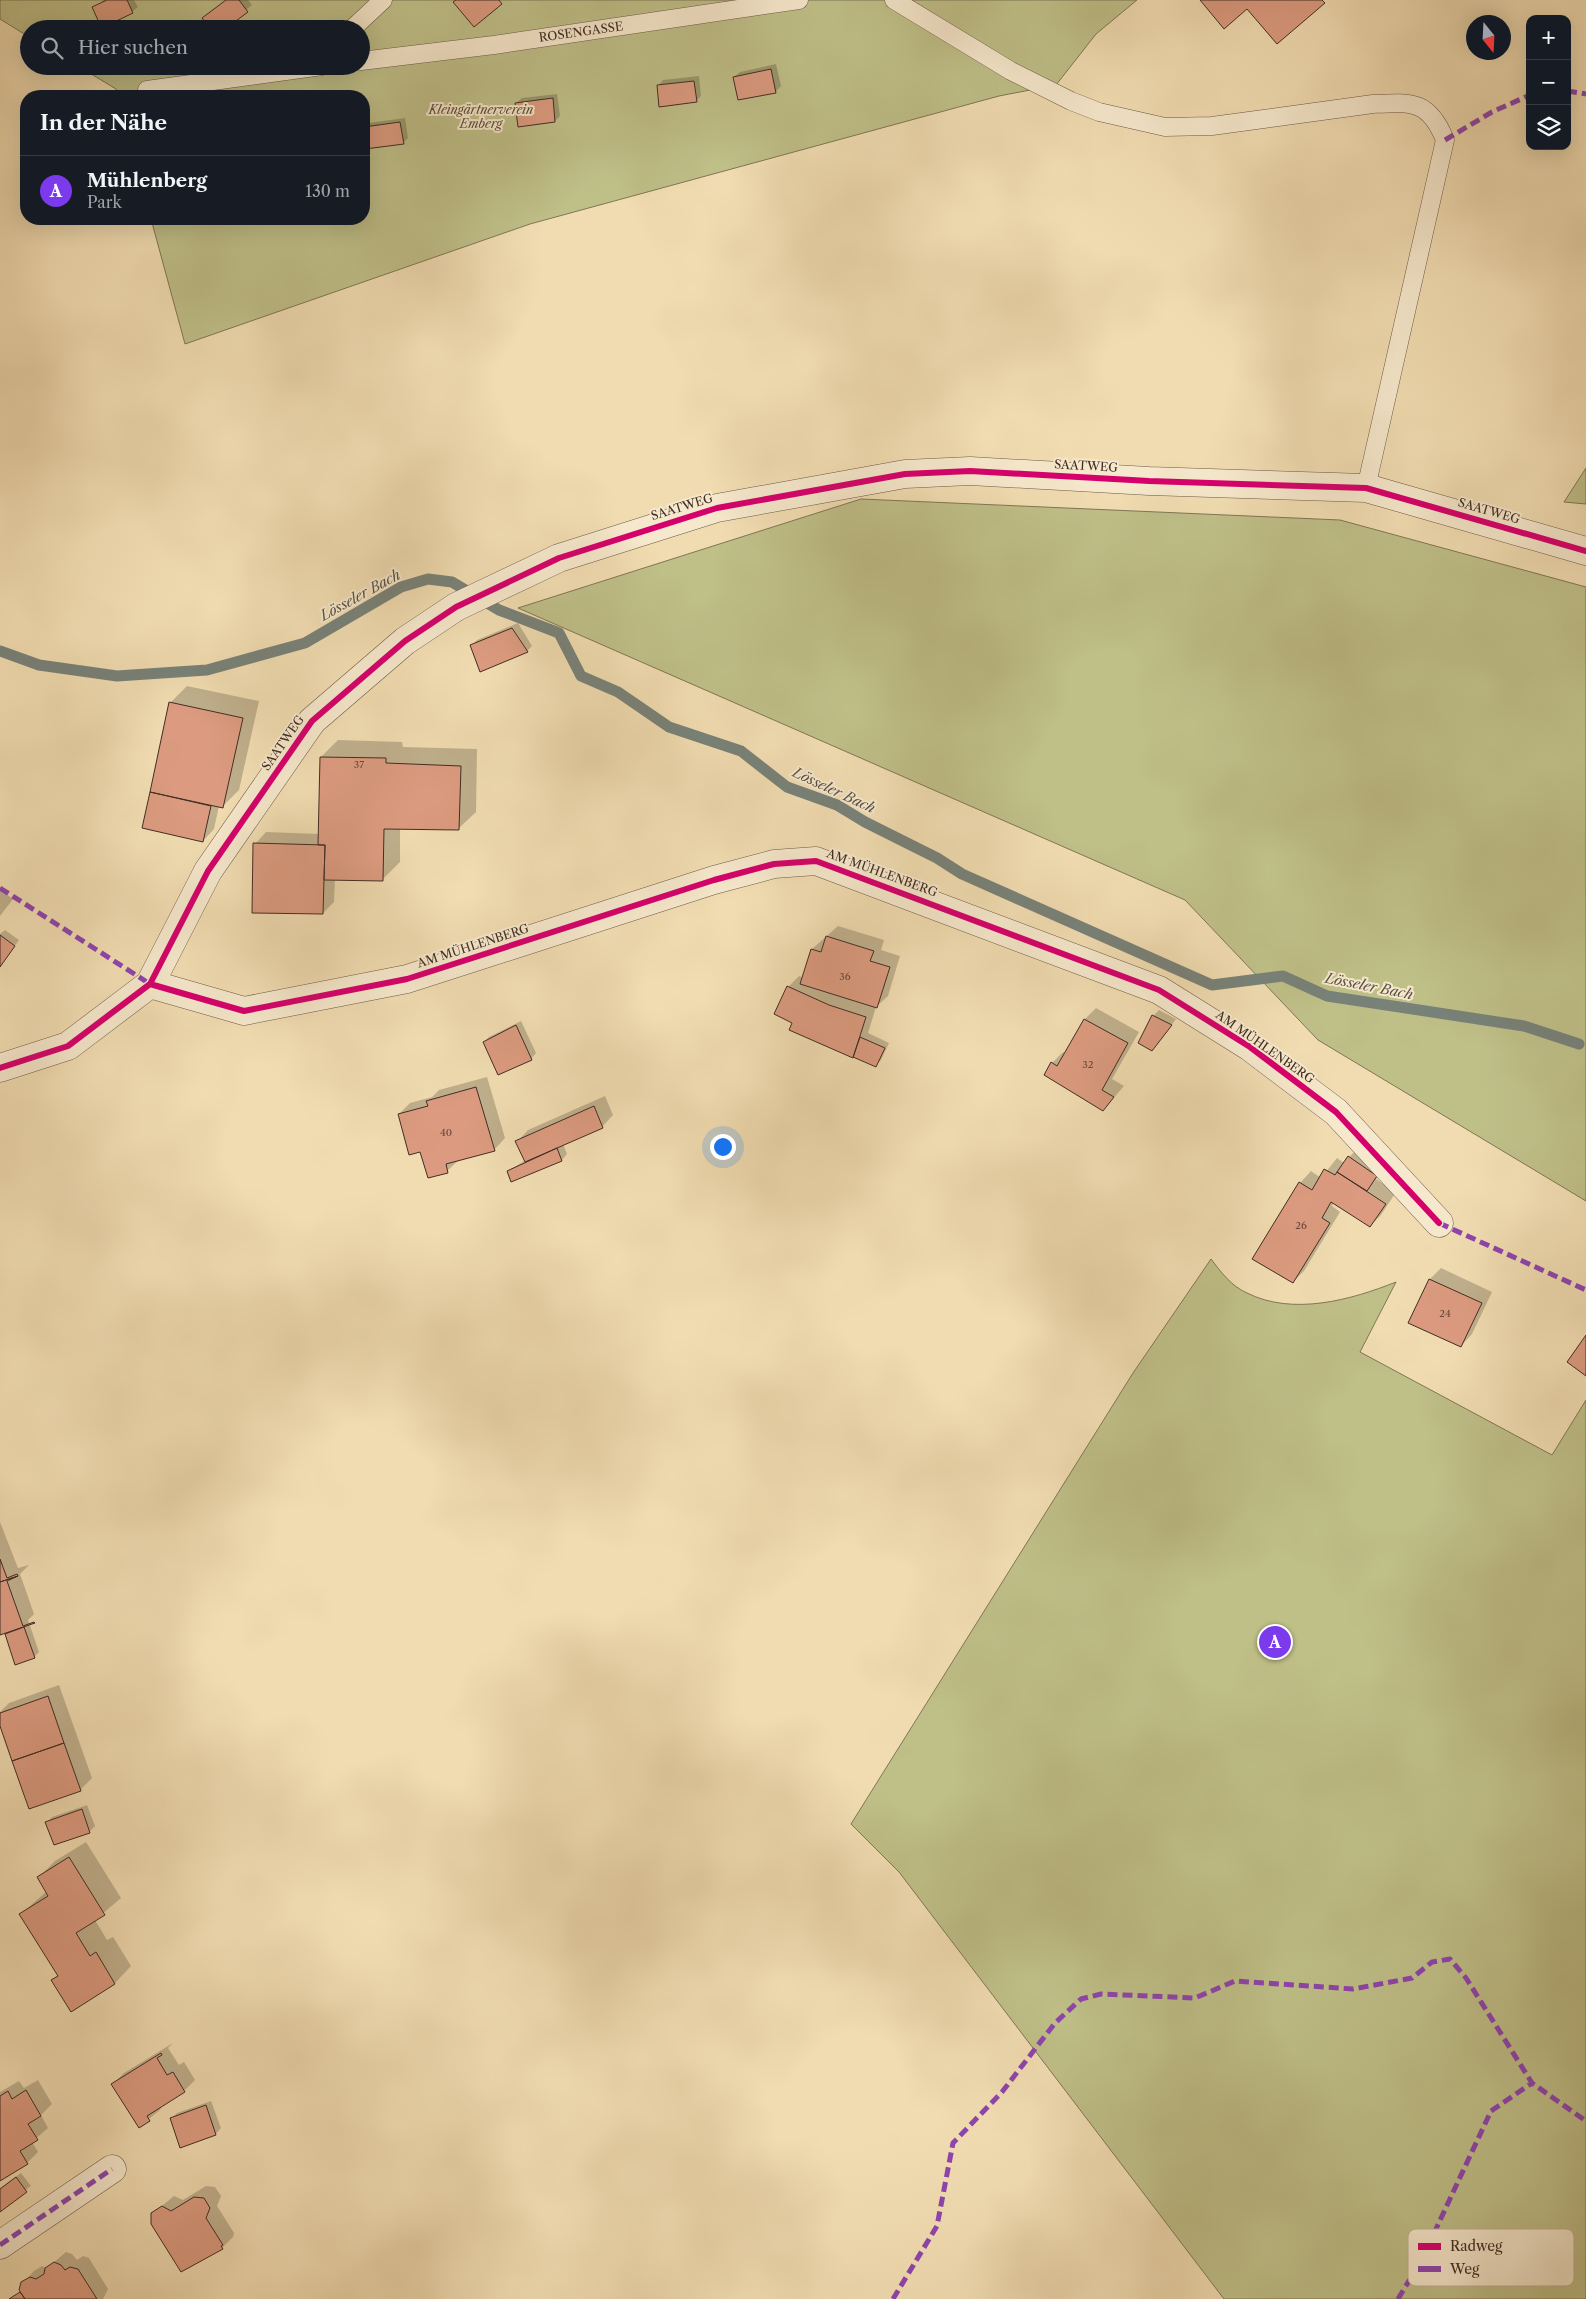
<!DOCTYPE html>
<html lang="de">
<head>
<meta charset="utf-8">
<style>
	body { margin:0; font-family:"Libre Caslon Text",serif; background:#242831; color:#f1f3f6 }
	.controls { position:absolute; right:15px; top:15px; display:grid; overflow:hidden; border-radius:10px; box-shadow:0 5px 20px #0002 }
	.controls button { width:45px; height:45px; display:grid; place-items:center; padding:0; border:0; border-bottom:1px solid #363941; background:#171b24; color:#f1f3f6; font:25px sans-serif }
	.compass { position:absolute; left:1466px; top:15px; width:45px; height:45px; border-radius:50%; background:#171b24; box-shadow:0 5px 20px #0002; rotate:162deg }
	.you { position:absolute; left:722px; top:1146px; width:18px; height:18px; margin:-12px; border:4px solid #fff; border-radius:50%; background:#1a73e8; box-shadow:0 0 0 8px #1a73e833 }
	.badge { display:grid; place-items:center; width:32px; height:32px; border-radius:50%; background:#7c3aed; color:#fff; font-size:16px; font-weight:700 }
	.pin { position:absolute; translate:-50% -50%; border:2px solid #fff; box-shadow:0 1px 5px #0006 }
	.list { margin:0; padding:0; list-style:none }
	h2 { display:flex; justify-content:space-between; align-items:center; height:65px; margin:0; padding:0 20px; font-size:21px }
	h2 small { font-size:16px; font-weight:400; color:#9ea1a6 }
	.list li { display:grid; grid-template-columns:32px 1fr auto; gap:15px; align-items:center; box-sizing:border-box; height:70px; padding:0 20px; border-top:1px solid #363941 }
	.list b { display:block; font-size:19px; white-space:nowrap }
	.list p { margin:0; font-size:16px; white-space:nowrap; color:#9ea1a6 }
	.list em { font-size:16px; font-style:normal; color:#9ea1a6 }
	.icon { flex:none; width:28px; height:28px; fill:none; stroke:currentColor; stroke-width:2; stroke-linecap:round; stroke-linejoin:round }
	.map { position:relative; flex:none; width:1586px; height:2299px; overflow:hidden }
	.search { position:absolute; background:#171b24; box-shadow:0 5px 20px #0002; left:20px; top:20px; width:350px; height:55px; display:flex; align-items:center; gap:12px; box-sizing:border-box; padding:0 18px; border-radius:28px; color:#9ea1a6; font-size:19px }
	.panel { position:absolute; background:#171b24; box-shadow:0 5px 20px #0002; left:20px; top:90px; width:350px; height:135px; border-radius:20px }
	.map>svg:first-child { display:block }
	.green { fill:#bfbf88; stroke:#807656 }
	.shadow { fill:#0003 }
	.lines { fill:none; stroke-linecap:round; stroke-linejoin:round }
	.stream { stroke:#788279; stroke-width:11 }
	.building { fill:#dc9b80; stroke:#412d23 }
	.service-casing { stroke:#6d5946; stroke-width:19 }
	.minor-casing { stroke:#6d5946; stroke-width:29 }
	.service { stroke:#f6e8cc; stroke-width:18 }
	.minor { stroke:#f6e8cc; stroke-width:28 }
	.quiet { stroke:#8e44ad; stroke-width:5; stroke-dasharray:10 5; stroke-linecap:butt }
	.cycleway-casing { stroke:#f6e8cc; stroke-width:9 }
	.cycleway { stroke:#d6006c; stroke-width:6 }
	.labels { text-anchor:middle; stroke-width:4; stroke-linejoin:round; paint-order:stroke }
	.number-label { font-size:10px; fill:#68483a }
	.street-label { font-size:12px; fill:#412d23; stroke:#f6e8cc }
	.park-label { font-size:12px; font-style:italic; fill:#5a4a37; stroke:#f6e8cc }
	.water-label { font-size:14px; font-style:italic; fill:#585047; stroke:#f6e8cc }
	.key { fill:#f6e8cc; stroke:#c0b099; stroke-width:1 }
	.key-label { font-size:14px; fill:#412d23 }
</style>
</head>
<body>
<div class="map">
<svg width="1586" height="2299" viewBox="0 0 1586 2299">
	<rect width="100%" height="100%" fill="#f1dcb1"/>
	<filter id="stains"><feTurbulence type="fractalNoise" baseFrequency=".004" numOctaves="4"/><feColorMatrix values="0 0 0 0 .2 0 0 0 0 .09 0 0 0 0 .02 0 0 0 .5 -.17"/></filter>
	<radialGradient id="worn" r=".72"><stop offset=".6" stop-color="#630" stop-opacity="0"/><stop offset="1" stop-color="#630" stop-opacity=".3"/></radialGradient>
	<path class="green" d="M0 0H1137L1096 34 1056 85 999 96 530 224 185 344 151 219H364V96H118L116 89 78 66H361V29H29V37L0 19Z
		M1586 468V504L1564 502Z
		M861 499 1340 520 1586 587V1201L1318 1040 1185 900 518 608Z
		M1211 1259C1221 1272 1231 1286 1247 1293 1293 1316 1351 1300 1396 1282L1360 1352 1552 1455 1586 1400V2299H1224L899 1872 851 1824 1133 1373Z"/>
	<path class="shadow" d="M104 0H134L138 7 132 12 116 20 120 29H103L94 8Z
		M226 0H248L252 5 229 24 232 29H212L203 18Z
		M776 64 781 86 775 92 734 77 740 72Z
		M699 76 701 96 696 101 658 86 663 80Z
		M557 94 560 116 555 121 516 103 522 98Z
		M405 118 408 138 403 143 366 148 364 128 368 123Z
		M518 623 532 646 527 651 472 645 477 640Z
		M187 686 259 701 239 790 222 807 219 806 214 829 203 841 143 828 171 702Z
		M338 740 402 742 403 747 477 749 476 812 459 828H400V862L383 879 335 878 334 902 323 913 255 844 266 832 320 834 321 757Z
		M0 890 13 899 0 916Z
		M838 926 884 940 881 950 900 956 888 996 876 1007 868 1033 889 1043 881 1060 876 1065 794 1022 788 987 799 976 804 978 812 949Z
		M5 930 19 940 0 967V934Z
		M1096 1008 1139 1032 1112 1079 1124 1086 1103 1110 1052 1063 1063 1052 1066 1054 1085 1019Z
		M1159 1010 1176 1019 1157 1044 1139 1042 1154 1015Z
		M521 1021 536 1053 531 1059 484 1042 489 1037Z
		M487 1077 505 1138 494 1150 459 1160 447 1171 421 1151 399 1114 410 1103 432 1097 439 1090Z
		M605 1096 613 1115 602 1127 563 1144 567 1154 562 1160 512 1180 508 1171 526 1160 517 1142 528 1130Z
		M1354 1152 1381 1171 1376 1179 1396 1192 1381 1215 1370 1226 1334 1202 1332 1206 1340 1212 1304 1271 1293 1282 1300 1183 1311 1171 1321 1178 1337 1158 1344 1163Z
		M1441 1268 1492 1292 1472 1334 1461 1346 1410 1322 1430 1279Z
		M0 1522 18 1568 29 1565 20 1574 34 1614 28 1620 39 1652 34 1657 6 1634 10 1630 0 1634Z
		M59 1685 92 1778 80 1790 0 1722V1712L9 1703Z
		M87 1805 95 1826 89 1832 47 1822 52 1817Z
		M86 1842 121 1898 95 1920 107 1940 113 1937 131 1966 115 1983 71 2010 53 1981 59 1975 21 1914 47 1891 38 1878 55 1861Z
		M173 2043 168 2048 179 2065 184 2062 195 2080 184 2091 159 2107 161 2109 139 2127 113 2084 124 2073Z
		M38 2080 52 2104 41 2115 48 2128 32 2142 38 2152 27 2163 0 2179V2092L19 2081 24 2088Z
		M211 2101 221 2128 216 2134 181 2146 171 2119 177 2113Z
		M21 2173 31 2186 0 2208V2188Z
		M206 2186 215 2187 221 2196 217 2206 234 2233 233 2237 222 2248 152 2214 174 2196 183 2200Z
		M66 2252 72 2254 77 2260 83 2256 89 2258 108 2289 103 2299H9L21 2291 23 2283 34 2271 42 2266 47 2268Z"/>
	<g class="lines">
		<path class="stream" d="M0 651 39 665 117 676 207 670 305 643 401 587 428 579 452 582 499 610 559 633 581 676 618 692 669 727 741 751 787 787 837 805 865 822 937 858 962 874 1212 985 1283 976 1327 996 1524 1026 1579 1044"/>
	</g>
	<path class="building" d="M107 0H127L133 13 110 24 112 29H102L92 7Z
		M226 0H239L248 12 225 29H210L202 18Z
		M456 0H499L502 4 474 27 453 2Z
		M1200 0H1322L1325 3 1277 44 1247 9 1224 29Z
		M771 69 776 93 738 100 733 77Z
		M694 81 697 102 659 107 657 85Z
		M553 98 555 122 518 127 515 103Z
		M400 122 404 144 365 149 364 127Z
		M512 628 528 652 480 672 470 645Z
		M169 702 243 718 223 808 150 792Z
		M320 757 386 758V763L461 766 459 830 384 829 383 881 324 880 325 845H318Z
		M150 792 211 806 203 842 142 828Z
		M253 843 325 845 323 914 252 913Z
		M0 935 15 946 0 967Z
		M826 936 874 951 870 961 890 967 877 1008 800 984 811 949 821 952Z
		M787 986 829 1005 866 1017 853 1058 789 1030 792 1023 774 1014Z
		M1152 1015 1172 1025 1152 1051 1138 1043Z
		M1084 1019 1128 1043 1102 1090 1114 1097 1103 1111 1044 1075 1051 1062 1057 1066Z
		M516 1025 532 1060 498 1075 483 1042Z
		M860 1037 885 1048 876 1067 853 1057Z
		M476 1087 495 1151 446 1164 448 1173 428 1178 420 1152 409 1155 398 1114 428 1106 426 1101Z
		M594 1106 603 1128 525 1162 515 1141Z
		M557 1148 562 1161 511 1182 507 1171Z
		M1348 1156 1377 1176 1367 1191 1337 1172Z
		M1324 1169 1335 1175 1337 1172 1386 1204 1370 1227 1331 1202 1322 1218 1330 1223 1293 1283 1252 1259 1299 1182 1312 1190Z
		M1429 1279 1482 1303 1461 1347 1408 1323Z
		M1586 1335V1376L1567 1362Z
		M0 1559 7 1578 17 1574 18 1576 0 1582Z
		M18 1576 7 1581 23 1626 34 1622 35 1623 0 1635V1582Z
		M24 1627 35 1658 15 1665 5 1634Z
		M48 1696 64 1743 12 1761 0 1726V1713Z
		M64 1743 81 1791 29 1809 12 1761Z
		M82 1809 90 1833 54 1845 45 1822Z
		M69 1857 105 1915 76 1933 90 1956 96 1952 115 1984 71 2012 51 1980 58 1976 19 1914 48 1896 37 1877Z
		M161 2053 162 2055 157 2058 167 2075 173 2072 185 2092 147 2116 150 2121 139 2128 111 2084Z
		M26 2090 41 2116 28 2124 38 2140 20 2151 28 2164 0 2181V2096L8 2091 12 2099Z
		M206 2105 216 2135 180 2148 170 2118Z
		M16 2177 27 2192 0 2212V2189Z
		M194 2197 204 2198 210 2208 206 2218 223 2245 221 2246 223 2249 181 2272 151 2224V2213L162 2206 171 2211Z
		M54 2262 61 2265 65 2270 70 2267 78 2269 97 2299H25L19 2290 21 2282 30 2277 36 2279 44 2274 45 2268Z
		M20 2292 25 2299H9Z"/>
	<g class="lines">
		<g class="service-casing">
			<path id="service" d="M894 0 1011 71 1071 101 1099 112 1165 127 1212 126 1373 104C1412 102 1429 100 1445 140L1366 488
				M352 29 383 0
				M361 61 494 45 799 0
				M147 90 322 66"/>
		</g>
		<g class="minor-casing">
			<path id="minor" d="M150 984 244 1011 407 979 714 880 774 864 816 861 1159 990 1250 1047 1336 1112 1439 1223
				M0 1068 68 1046 150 984 208 871 312 721 405 641 456 607 559 558 717 508 905 474 970 471 1149 481 1366 488 1586 551
				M0 2245 112 2169"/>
		</g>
		<use href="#service" class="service"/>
		<use href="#minor" class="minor"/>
		<path class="quiet" d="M1567 91 1586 94
			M1445 140 1492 112 1530 95
			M0 888 150 984
			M1439 1223 1586 1290
			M0 2245 112 2169
			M893 2299 937 2226 953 2143 1002 2092 1055 2023 1081 1999 1101 1994 1195 1998 1235 1981 1353 1989 1412 1978 1432 1962 1450 1959 1466 1978 1532 2083 1586 2121
			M1398 2299 1421 2261 1491 2111 1532 2083"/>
		<g class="cycleway-casing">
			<path id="cycleway" d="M150 984 244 1011 407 979 714 880 774 864 816 861 1159 990 1250 1047 1336 1112 1439 1223
				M0 1068 68 1046 150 984 208 871 312 721 405 641 456 607 559 558 717 508 905 474 970 471 1149 481 1366 488 1586 551"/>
		</g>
		<use href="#cycleway" class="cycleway"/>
	</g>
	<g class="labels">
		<g class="number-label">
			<text x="359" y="768">37</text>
			<text x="845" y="980">36</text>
			<text x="1088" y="1068">32</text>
			<text x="446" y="1136">40</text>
			<text x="1301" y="1229">26</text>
			<text x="1445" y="1317">24</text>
		</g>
		<g class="street-label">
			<text transform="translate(581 32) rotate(-8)" y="4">ROSENGASSE</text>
			<text transform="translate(1086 466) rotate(3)" y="4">SAATWEG</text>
			<text transform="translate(682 507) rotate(-17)" y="4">SAATWEG</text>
			<text transform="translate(1489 511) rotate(16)" y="4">SAATWEG</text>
			<text transform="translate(283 743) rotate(-55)" y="4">SAATWEG</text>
			<text transform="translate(882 873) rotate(20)" y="4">AM MÜHLENBERG</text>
			<text transform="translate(473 946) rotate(-18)" y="4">AM MÜHLENBERG</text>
			<text transform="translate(1265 1047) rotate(35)" y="4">AM MÜHLENBERG</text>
		</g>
		<g class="park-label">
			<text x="481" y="114">Kleingärtnerverein<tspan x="481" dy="14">Emberg</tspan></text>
		</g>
		<g class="water-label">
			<text transform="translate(360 595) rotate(-29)" y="5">Lösseler Bach</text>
			<text transform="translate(834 790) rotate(25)" y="5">Lösseler Bach</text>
			<text transform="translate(1369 986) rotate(11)" y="5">Lösseler Bach</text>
		</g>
	</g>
	<rect x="1408" y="2229" width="166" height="57" rx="8" class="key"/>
	<rect x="1418" y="2243" width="23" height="7" fill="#d6006c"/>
	<rect x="1418" y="2266" width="23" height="6" fill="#8e44ad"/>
	<g class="key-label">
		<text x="1450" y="2251">Radweg</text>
		<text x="1450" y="2274">Weg</text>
	</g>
	<rect width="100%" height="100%" filter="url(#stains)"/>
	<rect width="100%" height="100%" fill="url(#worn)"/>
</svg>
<div class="controls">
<button>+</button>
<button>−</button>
<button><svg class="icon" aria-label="layers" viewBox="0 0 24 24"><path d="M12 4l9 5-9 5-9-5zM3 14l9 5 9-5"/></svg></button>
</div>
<svg class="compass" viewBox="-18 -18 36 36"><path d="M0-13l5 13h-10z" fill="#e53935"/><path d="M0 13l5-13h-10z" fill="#9ea1a6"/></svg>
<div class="you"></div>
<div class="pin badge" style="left:1275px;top:1642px">A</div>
<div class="search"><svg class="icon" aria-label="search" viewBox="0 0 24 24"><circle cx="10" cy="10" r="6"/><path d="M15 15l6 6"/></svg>Hier suchen</div>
<section class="panel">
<h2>In der Nähe<small></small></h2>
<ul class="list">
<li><span class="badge">A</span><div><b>Mühlenberg</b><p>Park</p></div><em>130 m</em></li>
</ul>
</section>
</div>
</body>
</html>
